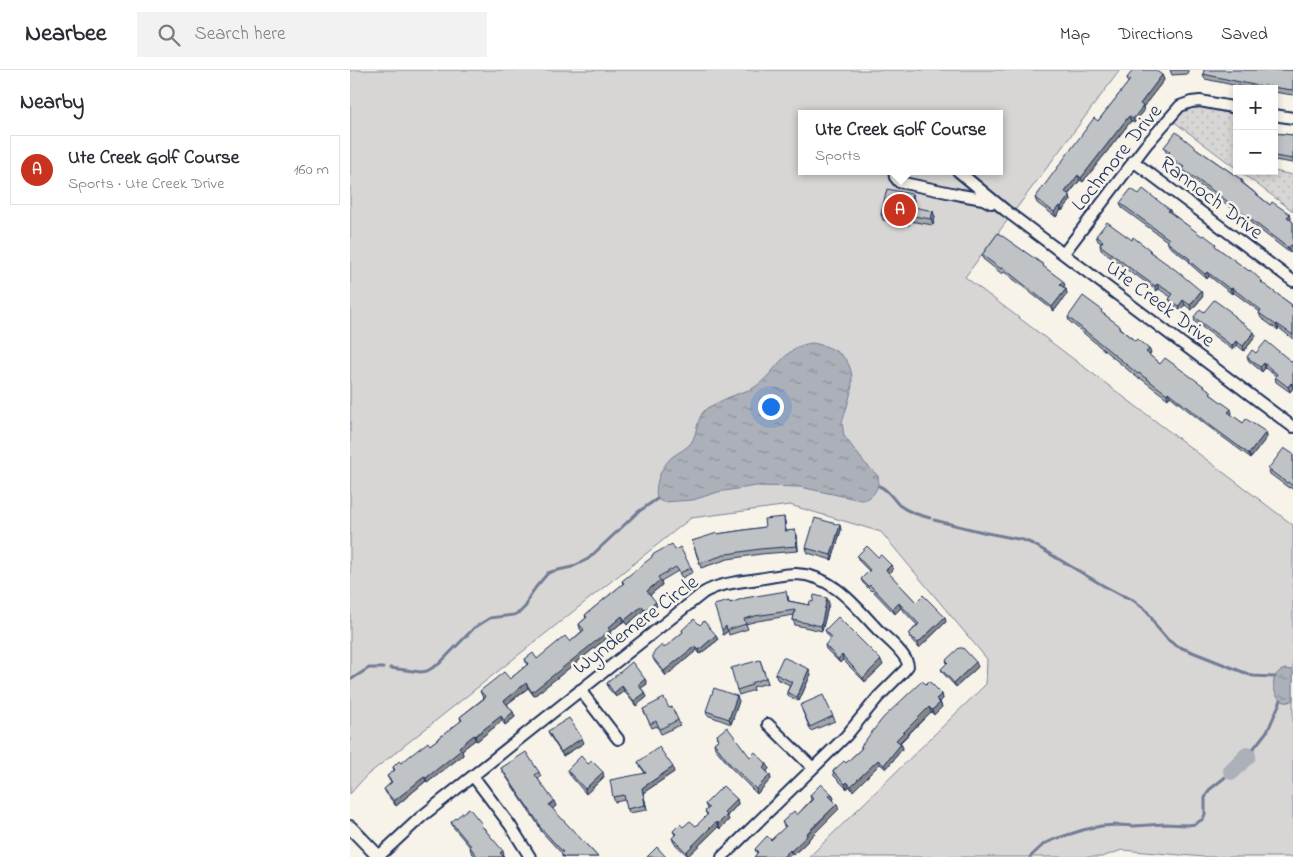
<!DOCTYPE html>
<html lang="en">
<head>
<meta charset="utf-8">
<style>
	body { margin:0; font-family:"Indie Flower",sans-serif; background:#f2f2f3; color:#2b2b33 }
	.controls { position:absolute; right:15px; top:15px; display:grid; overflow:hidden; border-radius:0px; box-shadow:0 2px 8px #0003 }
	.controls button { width:45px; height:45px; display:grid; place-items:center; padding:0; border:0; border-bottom:1px solid #e1e1e2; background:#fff; color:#2b2b33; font:25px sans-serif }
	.you { position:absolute; left:420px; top:336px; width:18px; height:18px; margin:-12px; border:4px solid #fff; border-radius:50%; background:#1a73e8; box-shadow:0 0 0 8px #1a73e833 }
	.badge { display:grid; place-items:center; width:32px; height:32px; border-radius:50%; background:#c8321e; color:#fff; font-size:16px; font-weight:700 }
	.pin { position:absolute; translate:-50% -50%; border:2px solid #fff; box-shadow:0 1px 5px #0006 }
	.popup { position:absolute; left:448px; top:40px; width:205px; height:65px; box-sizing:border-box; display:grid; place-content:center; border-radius:0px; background:#fff; filter:drop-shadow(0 1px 4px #0005); font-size:16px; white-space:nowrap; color:#7c7c81 }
	.popup b { font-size:19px; color:#2b2b33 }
	.popup::after { content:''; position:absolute; left:50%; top:100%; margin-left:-10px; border:10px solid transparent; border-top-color:#fff }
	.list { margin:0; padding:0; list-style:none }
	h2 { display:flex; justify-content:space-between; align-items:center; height:65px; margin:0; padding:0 20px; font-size:21px }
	h2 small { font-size:16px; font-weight:400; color:#7c7c81 }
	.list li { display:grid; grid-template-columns:32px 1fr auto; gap:15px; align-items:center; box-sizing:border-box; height:70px; margin:0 10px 10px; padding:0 10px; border:1px solid #e1e1e2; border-radius:0px }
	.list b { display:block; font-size:19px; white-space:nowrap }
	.list p { margin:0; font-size:16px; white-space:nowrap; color:#7c7c81 }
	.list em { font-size:16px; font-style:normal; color:#7c7c81 }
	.icon { flex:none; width:28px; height:28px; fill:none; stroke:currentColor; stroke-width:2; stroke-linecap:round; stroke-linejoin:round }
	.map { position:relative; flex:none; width:943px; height:787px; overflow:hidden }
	header { display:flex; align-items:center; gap:30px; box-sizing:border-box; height:70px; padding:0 25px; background:#fff; border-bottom:1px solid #e1e1e2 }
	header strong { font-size:24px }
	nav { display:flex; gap:28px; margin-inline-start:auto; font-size:18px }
	.search { width:350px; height:45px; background:#f2f2f3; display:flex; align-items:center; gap:12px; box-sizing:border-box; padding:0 18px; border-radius:0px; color:#7c7c81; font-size:19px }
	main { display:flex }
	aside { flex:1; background:#fff }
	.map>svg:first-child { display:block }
	.grass { fill:#d7d6d4; stroke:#798299; fill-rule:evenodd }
	.park { fill:url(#park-dots); stroke:#798299 }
	.water { fill:url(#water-ripples); stroke:#727c95 }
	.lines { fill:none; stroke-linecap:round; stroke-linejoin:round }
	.stream { stroke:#727c95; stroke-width:3 }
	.river { stroke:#acb0b9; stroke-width:18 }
	.minor-casing { stroke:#1b2f5e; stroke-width:14 }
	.major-casing { stroke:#1b2f5e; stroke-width:16 }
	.minor { stroke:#f7f3e8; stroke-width:10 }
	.major { stroke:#f7f3e8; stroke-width:12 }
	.wall { fill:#a5a8a9; stroke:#1b2f5e }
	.shaded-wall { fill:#86888a; stroke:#1b2f5e }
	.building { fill:#c0c3c5; stroke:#1b2f5e }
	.labels { text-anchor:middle; stroke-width:5; stroke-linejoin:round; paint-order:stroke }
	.street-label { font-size:21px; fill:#1b2f5e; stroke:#f7f3e8 }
</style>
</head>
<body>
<header>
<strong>Nearbee</strong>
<div class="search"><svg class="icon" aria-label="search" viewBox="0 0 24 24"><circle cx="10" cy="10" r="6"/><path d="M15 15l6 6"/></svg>Search here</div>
<nav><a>Map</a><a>Directions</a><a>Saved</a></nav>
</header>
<main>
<aside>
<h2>Nearby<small></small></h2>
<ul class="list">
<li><span class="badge">A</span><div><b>Ute Creek Golf Course</b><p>Sports · Ute Creek Drive</p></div><em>160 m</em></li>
</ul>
</aside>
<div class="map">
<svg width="943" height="787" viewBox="0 0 943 787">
	<defs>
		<pattern id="park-dots" width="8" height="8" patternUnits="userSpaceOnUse" patternTransform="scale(1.25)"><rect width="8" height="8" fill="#d7d6d4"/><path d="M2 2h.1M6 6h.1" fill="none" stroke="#b8b8b8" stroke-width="1.8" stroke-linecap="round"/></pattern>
		<pattern id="water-ripples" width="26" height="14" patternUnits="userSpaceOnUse" patternTransform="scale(1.25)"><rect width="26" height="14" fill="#acb0b9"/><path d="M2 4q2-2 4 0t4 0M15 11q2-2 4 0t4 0" fill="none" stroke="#8b909a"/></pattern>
	</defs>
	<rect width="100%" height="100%" fill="#f7f3e8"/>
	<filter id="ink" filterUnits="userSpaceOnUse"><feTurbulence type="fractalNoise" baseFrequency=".02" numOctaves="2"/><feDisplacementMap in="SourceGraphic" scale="10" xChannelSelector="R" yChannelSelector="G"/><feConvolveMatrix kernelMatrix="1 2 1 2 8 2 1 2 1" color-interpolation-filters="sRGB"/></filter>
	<g filter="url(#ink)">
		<path class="grass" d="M0 0H770L615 207 943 455V787H854L772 780 752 787H459L636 614 637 589 531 462 440 435 341 448 16 706 0 724ZM451 44H649V101H451Z"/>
		<path class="park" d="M833 35 887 38V99L819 48Z
			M889 101H924L943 105V141Z"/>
		<path class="water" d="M463 273C483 277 502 286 502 310 503 320 495 342 492 353L494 366 514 392 528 406C530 417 523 430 511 430L450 417 406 416 368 422 343 430 313 432 307 429C304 414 311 397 322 387 329 382 336 379 341 373 348 363 346 347 357 338 360 336 364 335 367 333 373 330 379 327 385 325 394 321 402 320 409 314 428 299 436 275 463 273Z
			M935 599 943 600V630C940 631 938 633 935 632 924 630 916 604 935 599Z"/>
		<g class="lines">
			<path class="stream" d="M529 416C538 419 542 428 549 435 558 442 569 445 580 448
				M584 450 637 463 673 470 683 474 754 516 771 525 783 530 796 540 801 547 806 556 818 570 827 576 903 606 925 607
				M40 598 71 602 77 601 89 594 124 558 140 548 164 545 170 542 176 536 179 527 186 517 198 503 204 501 222 497 238 489 288 442 307 429
				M0 610 19 598H33
				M900 683 918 660 931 630
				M680 787 694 774 705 769 733 760 751 756 769 755 784 756 814 754 838 755 845 754 853 749 855 744V728L859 720 878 705"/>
			<path class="river" d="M882 701 897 686"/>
			<g class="minor-casing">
				<path id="minor" d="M924 45 943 48
					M783 91 943 211
					M544 101 545 107 549 112 611 125 633 129 641 133
					M608 101 655 140 943 357
					M714 183 796 75 830 36 841 32 850 31 887 38
					M230 620 268 669
					M418 654 463 698
					M123 706 160 755 180 787
					M29 786 71 747 353 523C370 513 389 512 408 509 421 507 434 504 446 504 483 505 506 537 529 561 537 568 558 586 558 596L554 601 528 627 496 666 372 787"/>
			</g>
			<g class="major-casing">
				<path id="major" d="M0 757 29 787"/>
			</g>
			<use href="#minor" class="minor"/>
			<use href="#major" class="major"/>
		</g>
		<path class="wall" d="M820 0H838V4L822 5Z
			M943 0V25L924 22V19H902L855 9 853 4Z
			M812 5 814 10 793 37 794 41 784 53 781 51 733 112 730 110 719 124 721 130 712 141 711 140 706 147 687 133 685 128 748 51 778 13 777 8Z
			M924 63 943 65V93L924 90Z
			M814 77 847 79 892 110 894 114 920 135 940 144 941 149 940 150 943 152V180L940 183 875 133 834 104 832 99 819 90 817 85 819 84 816 82Z
			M562 124 564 130 563 137 585 147 583 155 560 151 559 155 533 150 531 144Z
			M789 124 820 140 821 143 868 179 912 211 913 214 942 235 943 238V269L929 258 928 260 911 248 909 243 910 242 883 222 882 224 859 206 857 209 841 195 839 191 819 176 817 171 772 138 770 133Z
			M746 166 782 170 800 180 801 183 853 226 842 240 835 235 830 240 821 233 819 229 821 227 809 219 807 221 786 205 785 206 751 180 750 175 751 173 748 171Z
			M632 185 694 197 715 215 713 218 716 219 717 224 704 241 654 202 652 204 633 189Z
			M854 242 882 245 906 266 894 281 887 275 883 280 845 252 844 247Z
			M754 244 772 260 785 271 799 279 801 283 799 285 810 294 863 326 882 343 881 345 893 353 916 362 917 367 901 388 855 354 820 326 818 329 790 308 789 309 719 251 718 247Z
			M906 283 942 292 943 291V318L940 322 926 312 925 307 926 306 915 298 912 302 899 291 897 287Z
			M943 384V419L939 417V418L920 404 918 399Z
			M434 447 435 452 436 461 447 465 448 481 411 484 378 489 351 498 342 471 367 464 415 457Z
			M491 460 482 490 458 483 456 478Z
			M325 480 341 498 343 502 332 508 328 501 311 511 312 515 300 525 307 536 297 544 294 540 277 555 274 551 260 562 261 565 184 626 178 618 157 634 163 642 165 647 155 655 152 651 127 671 125 670 112 680 113 685 77 713 76 711 46 736 36 723 34 719 41 713 37 706 44 701 43 697 51 693 80 675 111 651 110 647 134 628 132 626 130 621 160 609 177 595 175 589H187L220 572 232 561 230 559 229 554 236 548 235 545 273 514 272 511Z
			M507 486 528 487 541 495 543 500 539 504 566 532 596 552 569 578 560 568 559 564 567 555 551 538 545 544 522 520 521 521 513 513 511 509 519 501 509 491Z
			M438 526 439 531 459 535 479 533 472 561 445 555 443 550 444 545 407 551 396 554 398 559 379 565 378 561 373 565 380 533Z
			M350 555 368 570 350 584 347 580 316 606 305 592 303 588 333 562 332 560Z
			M475 560 533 595 515 612 493 590 490 593 476 579 475 575 481 569 477 564Z
			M410 590 418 613 403 617 404 620 389 625 387 620Z
			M596 590 628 597 606 617 593 603 591 599 597 593Z
			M425 604H461L449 631 439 627 437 622 440 615 427 609Z
			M295 609 297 614 291 618 295 623 297 627 286 636 274 621 266 627 258 618 257 613Z
			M576 614 592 624 593 629 590 632 592 637 584 645 581 642 550 673 551 674 553 678 536 699 530 694 503 721 499 716 497 719 484 706 483 701 496 693 511 679V676Z
			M389 631 381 654 357 645 356 641Z
			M319 638 328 650 330 655 311 664 307 656 302 658 293 639Z
			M452 640 483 646 485 651 461 661Z
			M198 661 234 673 213 686 200 666Z
			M367 665 400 687 417 694 419 699 417 701 421 709 407 724 382 699 365 678 364 673 368 670Z
			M288 692 324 702 293 723 297 740 279 743 275 730 265 732 263 727 295 703 290 696Z
			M238 694 254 707 236 724 219 704 217 700Z
			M151 698 189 702 191 707 188 709 206 736 202 739 248 787H212V784L191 761 189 756 153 702Z
			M482 724 484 729 483 730 487 734 489 739 459 769V770L443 785 442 784 439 787H404L407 784 405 779 421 770 435 758 432 752 447 745 461 730 460 725Z
			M387 729 388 734 377 746 379 750 370 759 368 757 338 786 324 773 322 768 325 765 323 761 346 756 357 745 355 741 357 739 355 734Z
			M101 752 134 758 154 785 153 786 154 787H126L121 782 120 777 103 757Z"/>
		<path class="shaded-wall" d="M812 5 814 10 793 37 794 41 784 53 783 49 790 34Z
			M779 46 781 51 733 112 731 108Z
			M728 105 730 110 717 126 715 122Z
			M562 124 564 130 562 142 559 136Z
			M720 125 721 130 712 141 711 137Z
			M709 136 711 140 706 147 704 142Z
			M583 141 585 147 583 155 581 149Z
			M940 144 941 149 939 152 937 147Z
			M558 145 560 151 559 155 557 149Z
			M941 175 943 180 940 183 938 178Z
			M857 202 859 206 857 209 855 204Z
			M713 211 715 215 711 220 710 215Z
			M807 214 809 219 807 221 805 216Z
			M882 218 883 222 882 224 880 219Z
			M716 219 717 224 704 241 702 237Z
			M851 221 853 226 842 240 840 235Z
			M833 230 835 235 830 240 829 236Z
			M927 254 929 258 928 260 926 255Z
			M904 262 906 266 894 281 893 276Z
			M886 271 887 275 883 280 882 276Z
			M799 279 801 283 797 287 796 282Z
			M914 293 915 298 912 302 910 297Z
			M941 313 943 318 940 322 938 317Z
			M818 322 820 326 818 329 817 324Z
			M881 339 882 343 880 347 878 342Z
			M916 362 917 367 901 388 899 384Z
			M434 447 435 452 436 465 435 461Z
			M490 455 491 460 482 490 481 485Z
			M445 460 447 465 448 481 447 476Z
			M541 495 543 500 537 505 536 500Z
			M310 510 312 515 299 526 297 521Z
			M477 528 479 533 472 561 471 556Z
			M306 532 307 536 297 544 295 540Z
			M549 533 551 538 545 544 543 539Z
			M292 536 294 540 277 555 275 550Z
			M272 546 274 551 260 562 261 565 184 626 182 622Z
			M595 547 596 552 569 578 568 573Z
			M376 556 378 561 373 565 372 560Z
			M366 565 368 570 350 584 349 580Z
			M345 576 347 580 316 606 314 601Z
			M492 585 493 590 490 593 488 589Z
			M531 590 533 595 515 612 513 608Z
			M626 592 628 597 606 617 604 613Z
			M459 599 461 604 449 631 447 627Z
			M295 609 297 614 290 619 288 615Z
			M176 613 178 618 156 635 154 631Z
			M272 616 274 621 266 627 264 623Z
			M295 623 297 627 286 636 284 631Z
			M592 624 593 629 588 634 586 629Z
			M387 626 389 631 381 654 379 649Z
			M590 633 592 637 584 645 582 640Z
			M579 637 581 642 548 674 546 670Z
			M163 642 165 647 155 655 154 650Z
			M151 646 152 651 127 671 125 666Z
			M124 665 125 670 112 680 113 685 77 713 76 708 109 677Z
			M232 668 234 673 213 686 211 682Z
			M551 674 553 678 536 699 534 695Z
			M528 690 530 694 503 721 501 716Z
			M417 694 419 699 415 703 413 698Z
			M323 697 324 702 293 723 297 740 292 718Z
			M253 702 254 707 236 724 235 719Z
			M420 705 421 709 407 724 406 719Z
			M74 707 76 711 46 736 44 731Z
			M497 712 499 716 497 719 495 714Z
			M482 724 484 729 481 731 479 726Z
			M387 729 388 734 377 746 379 750 370 759 368 754 374 742Z
			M204 731 206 736 201 740 199 735Z
			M487 734 489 739 459 769V770L443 785 441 781Z
			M366 752 368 757 338 786 336 782Z
			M440 780 442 784 439 787H433Z
			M153 781 154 785 152 787 150 783Z"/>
		<path class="building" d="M783 0H805L812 5 790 34 793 36 783 49 779 46 731 108 728 105 715 122 720 125 711 137 709 136 704 142 685 128 744 48 748 51 780 10 777 8Z
			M854 0H943V20L914 16 913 17 853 4Z
			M826 62 847 79 892 110 891 112 920 135 922 132 940 144 937 147 943 152V176L941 175 938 178 873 128 832 99 834 97 817 85 820 82 814 77Z
			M924 63 943 65V89L924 86Z
			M537 119 562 124 559 136 583 141 581 149 558 145 557 149 531 144Z
			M781 119 789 124 793 119 820 140 818 141 852 166 854 165 866 174 865 176 899 201 900 200 912 211 911 212 942 235 941 236 943 238V265L927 254 926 255 909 243 911 240 882 218 880 219 857 202 855 204 839 191 840 189 817 172 819 169 770 133Z
			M757 152 782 170 783 167 800 180 799 181 827 201 851 221 840 235 833 230 829 236 819 229 823 224 807 214 805 216 784 201 750 175 753 171 746 166Z
			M648 163 694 195 693 196 713 211 710 215 716 219 702 237 652 197 651 199 632 185Z
			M733 226 752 240 751 242 770 256 769 258 785 271 787 269 799 279 796 282 810 294 815 288 862 322 860 324 881 339 878 342 893 353 896 349 916 362 899 384 853 350 818 322 817 324 789 303 788 304 718 247Z
			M864 230 881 242 880 243 904 262 893 276 886 271 882 276 844 247 850 239 854 242Z
			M916 271 942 292 943 291V315L941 313 938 317 925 307 927 304 914 293 910 297 897 287 902 280 906 283Z
			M934 378 943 384V416L938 412 937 413 918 399Z
			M434 447 435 461 445 460 447 476 410 479 377 484 350 493 342 471 367 463V464L415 457 414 449Z
			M465 448 490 455 481 485 456 478Z
			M322 474 325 480 330 477 341 498 330 503 326 497 308 507 310 510 297 521 306 532 295 540 292 536 275 550 272 546 258 558 260 560 182 622 176 613 154 631 163 642 154 650 151 646 125 666 124 665 109 677 111 680 76 708 74 707 44 731 34 719 42 712 37 706 45 700 43 697 49 691 51 693 78 672 80 675 112 650 110 647 136 627 130 621 154 602 160 609 178 594 175 589 183 583 187 589 215 566 220 572 234 560 229 554 237 547 235 545 274 513 272 511 302 487V485Z
			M517 476 528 487 531 485 541 495 536 500 566 532 573 525 595 547 568 573 559 564 569 554 549 533 543 539 520 515 519 517 511 509 520 500 507 486Z
			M436 521 438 531 459 535 460 531 463 532 464 525 477 528 471 556 443 550 445 540 405 546 394 549 396 554 377 560 376 556 372 560 364 535 379 531 380 533 395 528Z
			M488 547 531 590 513 608 492 585 488 589 475 575 482 567 475 560Z
			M344 549 350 555 354 551 366 565 349 580 345 576 314 601 303 588V583L312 575 314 578 333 562 332 560Z
			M609 578H613L626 592 604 613 591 599 598 592 596 590Z
			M433 587 459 599 447 627 437 622 442 612 425 604Z
			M410 590 416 608 401 613 402 615 387 620 381 598Z
			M282 592 295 609 288 615 295 623 284 631 272 616 264 623 257 613Z
			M572 611 576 614 579 611 592 624 586 629 590 633 582 640 579 637 546 670 551 674 534 695 528 690 501 716 497 712 495 714 483 701 494 691 496 693 512 678 511 676 533 648Z
			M364 618 387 626 379 649 356 641Z
			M473 625 483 646 460 657 450 635Z
			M314 628 319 638 322 637 328 650 310 659 306 651 300 654 293 639Z
			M219 648 232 668 211 682 198 661Z
			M377 657 400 687 405 682 417 694 413 698 420 705 406 719 380 694 364 673 369 669 367 665Z
			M309 677 323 697 292 718 295 735 277 739 274 725 263 727 260 710 296 703 288 692Z
			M176 682 189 702 185 705 204 731 199 735 248 787H214L211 784 213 782 189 756 190 755 151 698Z
			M231 686 238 694 242 691 253 702 235 719 217 700Z
			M471 714 482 724 479 726 487 734 456 764 457 766 441 781 440 780 433 787H404L408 782 405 779 417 766 421 770 436 756 432 752 444 741 447 745 463 729 460 725Z
			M373 716 387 729 374 742 377 745 368 754 366 752 336 782 322 768 326 764 323 761 330 754 333 757 340 751 346 756 358 744 355 741 359 738 355 734Z
			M119 738 132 754 131 755 153 781 150 783 154 787H128L120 777 121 776 101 752Z
			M307 777 316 787H297Z"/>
	</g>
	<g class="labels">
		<g class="street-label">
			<text transform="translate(766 87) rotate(-51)" y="7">Lochmore Drive</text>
			<text transform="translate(862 127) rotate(37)" y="7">Rannoch Drive</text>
			<text transform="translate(811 233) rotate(37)" y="7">Ute Creek Drive</text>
			<text transform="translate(285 554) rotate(-37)" y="7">Wyndemere Circle</text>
		</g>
	</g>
</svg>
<div class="controls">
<button>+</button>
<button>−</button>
</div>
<div class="you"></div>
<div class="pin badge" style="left:550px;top:140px">A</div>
<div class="popup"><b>Ute Creek Golf Course</b>Sports</div>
</div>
</main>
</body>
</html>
